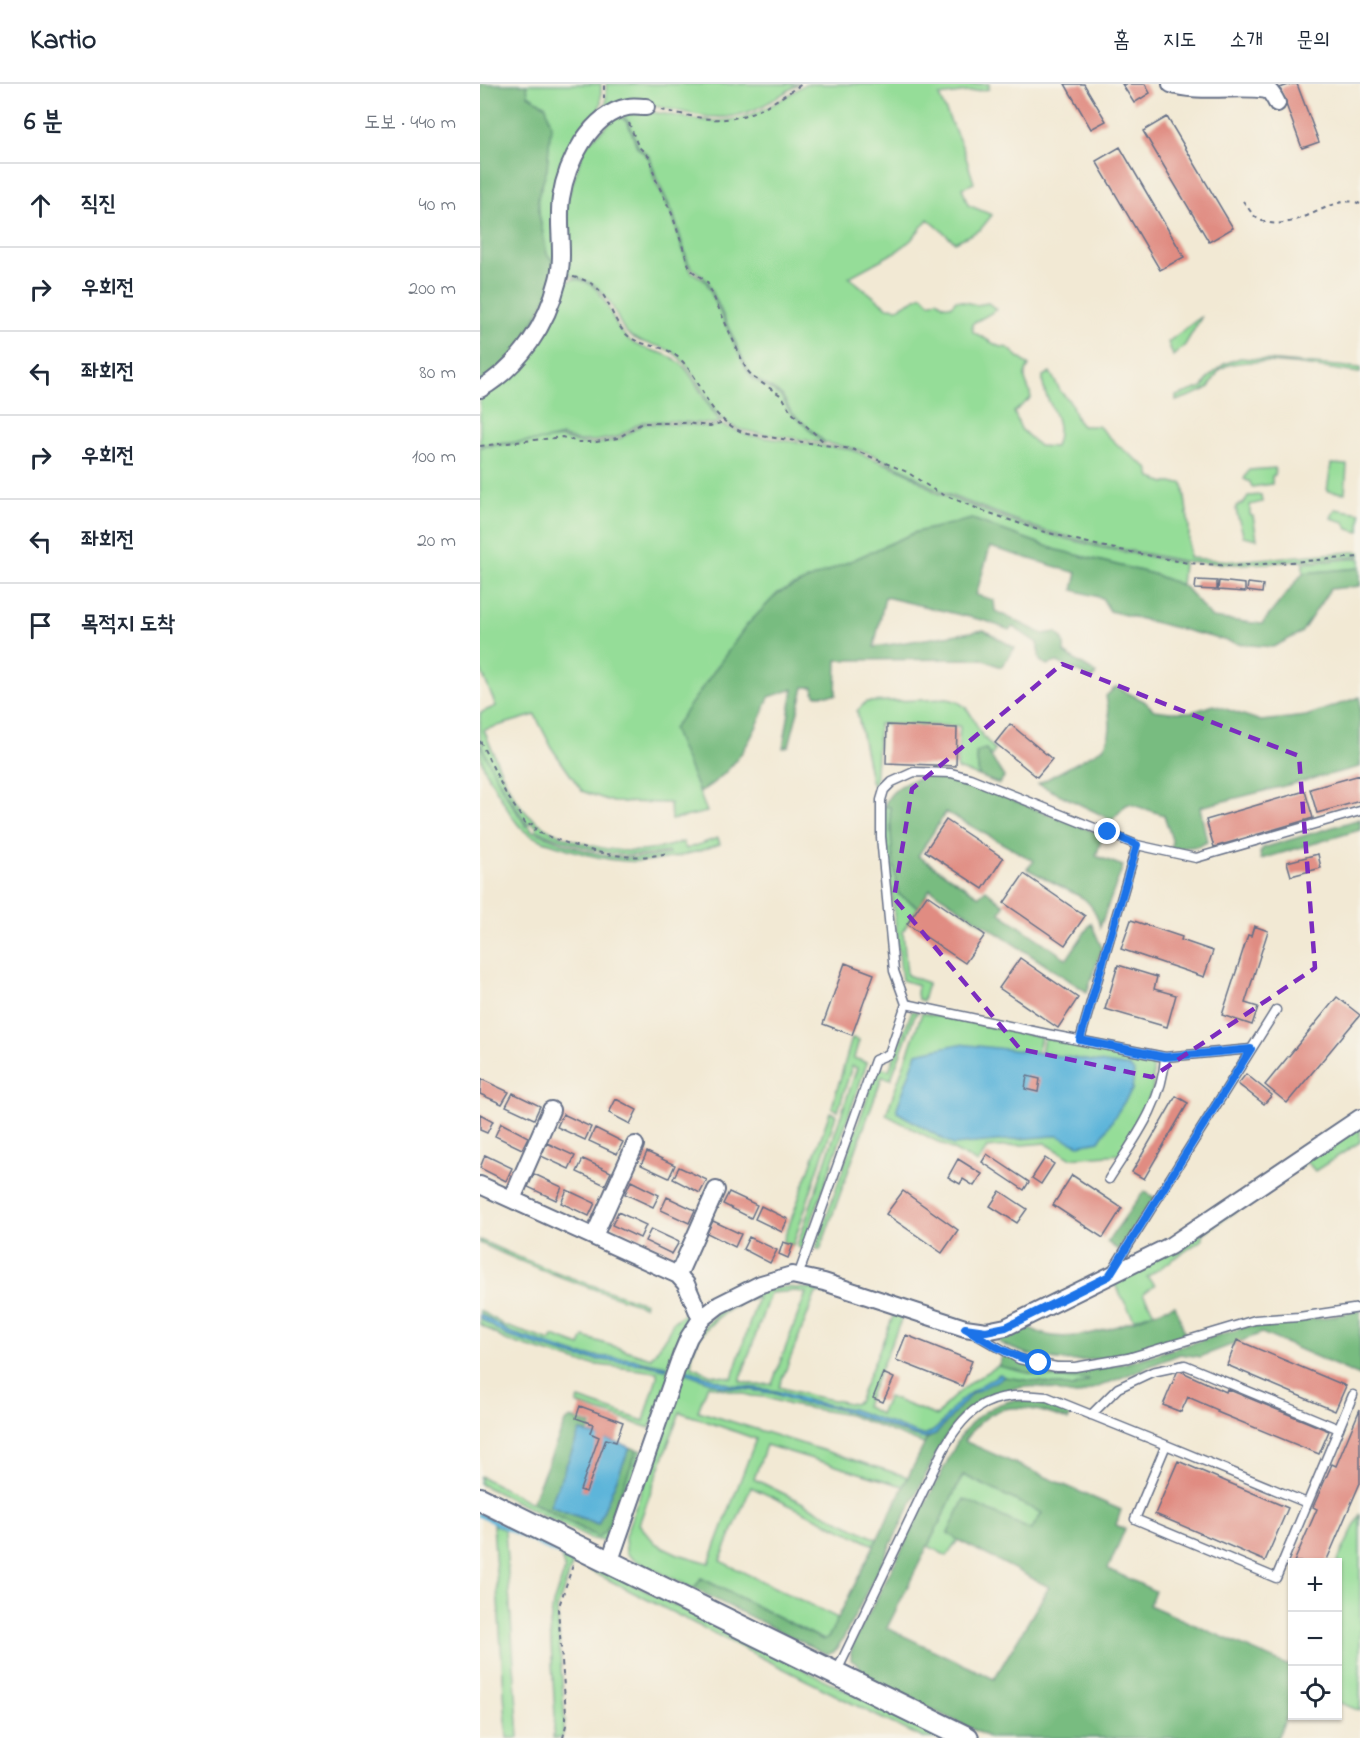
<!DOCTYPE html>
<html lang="ko">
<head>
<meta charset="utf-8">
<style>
	body { margin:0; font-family:"Indie Flower","Poor Story",sans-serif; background:#f2f2f3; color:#1f2937 }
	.controls { position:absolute; right:18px; bottom:18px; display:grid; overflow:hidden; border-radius:0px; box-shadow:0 2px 4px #0004 }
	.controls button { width:54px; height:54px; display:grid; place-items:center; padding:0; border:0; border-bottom:2px solid #e0e1e3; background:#fff; color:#1f2937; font:30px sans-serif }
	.stop { position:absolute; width:18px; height:18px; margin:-14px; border:4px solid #1a73e8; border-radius:50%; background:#fff }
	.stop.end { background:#1a73e8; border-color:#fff; box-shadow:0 2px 6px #0008 }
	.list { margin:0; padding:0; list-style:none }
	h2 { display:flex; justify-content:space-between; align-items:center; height:78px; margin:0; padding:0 24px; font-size:26px }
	h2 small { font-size:20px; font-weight:400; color:#747a83 }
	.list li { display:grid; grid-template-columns:39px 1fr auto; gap:18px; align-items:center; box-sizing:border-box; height:84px; padding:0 24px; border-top:2px solid #e0e1e3 }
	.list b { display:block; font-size:22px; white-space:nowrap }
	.list em { font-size:20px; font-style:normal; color:#747a83 }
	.icon { flex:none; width:33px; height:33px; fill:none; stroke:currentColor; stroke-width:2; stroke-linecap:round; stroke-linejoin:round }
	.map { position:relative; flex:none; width:880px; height:1654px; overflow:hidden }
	header { display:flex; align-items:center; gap:36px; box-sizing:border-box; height:84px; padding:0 30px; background:#fff; border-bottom:2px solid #e0e1e3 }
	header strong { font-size:28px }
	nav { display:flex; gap:33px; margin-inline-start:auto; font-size:21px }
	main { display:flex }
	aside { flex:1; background:#fff }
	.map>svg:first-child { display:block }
	.green { fill:#95dd98; stroke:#58867b; stroke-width:1.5; fill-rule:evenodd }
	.forest { fill:#78bc80; stroke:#4a766f; stroke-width:1.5; fill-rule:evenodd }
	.water { fill:#5db5da; stroke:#3c729c; stroke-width:1.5 }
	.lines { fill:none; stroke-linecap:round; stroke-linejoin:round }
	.stream { stroke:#5db5da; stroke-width:4.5 }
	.building { fill:#e08c82 }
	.service-casing { stroke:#667087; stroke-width:11 }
	.minor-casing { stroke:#667087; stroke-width:20 }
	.secondary-casing { stroke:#667087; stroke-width:26 }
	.path { stroke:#667087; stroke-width:2; stroke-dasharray:4.5 4.5; stroke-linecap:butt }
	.service { stroke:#fff; stroke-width:8 }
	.minor { stroke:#fff; stroke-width:16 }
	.secondary { stroke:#fff; stroke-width:22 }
	.route { stroke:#1a73e8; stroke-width:8 }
	.marked { fill:none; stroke:#7b2cbf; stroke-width:4.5; stroke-dasharray:12 8; stroke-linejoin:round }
</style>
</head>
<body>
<header>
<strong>Kartio</strong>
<nav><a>홈</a><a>지도</a><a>소개</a><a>문의</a></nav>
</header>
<main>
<aside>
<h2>6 분<small>도보 · 440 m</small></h2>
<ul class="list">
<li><svg class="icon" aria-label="ahead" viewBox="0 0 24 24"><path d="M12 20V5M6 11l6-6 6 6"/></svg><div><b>직진</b></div><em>40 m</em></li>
<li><svg class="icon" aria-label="right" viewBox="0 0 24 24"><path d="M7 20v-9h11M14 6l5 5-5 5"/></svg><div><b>우회전</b></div><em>200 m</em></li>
<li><svg class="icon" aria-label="left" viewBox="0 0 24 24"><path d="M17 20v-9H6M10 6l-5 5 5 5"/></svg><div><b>좌회전</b></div><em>80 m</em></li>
<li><svg class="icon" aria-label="right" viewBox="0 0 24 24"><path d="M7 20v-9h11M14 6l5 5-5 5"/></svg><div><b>우회전</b></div><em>100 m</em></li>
<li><svg class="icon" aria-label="left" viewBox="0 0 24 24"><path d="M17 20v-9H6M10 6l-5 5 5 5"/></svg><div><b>좌회전</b></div><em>20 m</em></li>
<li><svg class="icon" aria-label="arrive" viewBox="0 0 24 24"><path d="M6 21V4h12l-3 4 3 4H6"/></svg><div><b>목적지 도착</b></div></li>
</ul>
</aside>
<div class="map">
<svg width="880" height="1654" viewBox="0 0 880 1654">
	<rect width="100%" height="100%" fill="#f7f3e8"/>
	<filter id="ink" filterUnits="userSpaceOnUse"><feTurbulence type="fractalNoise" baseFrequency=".0167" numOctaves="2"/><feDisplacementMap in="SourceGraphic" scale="12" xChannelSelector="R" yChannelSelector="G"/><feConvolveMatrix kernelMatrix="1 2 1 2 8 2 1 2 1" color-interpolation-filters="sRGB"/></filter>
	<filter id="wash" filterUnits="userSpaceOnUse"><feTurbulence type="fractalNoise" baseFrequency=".008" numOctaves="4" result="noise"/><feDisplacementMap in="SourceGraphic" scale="24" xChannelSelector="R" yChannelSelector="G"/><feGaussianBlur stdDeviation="1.35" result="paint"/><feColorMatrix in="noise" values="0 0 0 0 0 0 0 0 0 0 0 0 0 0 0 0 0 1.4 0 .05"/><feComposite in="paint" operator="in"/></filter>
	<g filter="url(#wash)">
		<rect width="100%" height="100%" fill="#f2e9d4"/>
		<path class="green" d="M47 0H121V19L118 27 89 77 78 183 67 170 59 130 58 112 67 85 47 11Z
			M126 0H318C296 14 273 31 246 33 216 35 188 22 158 20 148 19 136 23 126 25Z
			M325 0H509V5L459 12 483 64 494 99 482 104 488 121 512 131 500 146 475 158 448 135 431 156 417 167 369 193 407 223 418 224 442 211 450 219 457 216 464 221 471 222 476 216 497 221 508 219 516 225C509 232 500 234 492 240L493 248 518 262 528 264 549 282C539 298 550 299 551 314L534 328 541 345 559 362 575 363C587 331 560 316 563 292L570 288 581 308 591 319 597 336 602 342H618L641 364 668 384 671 394 685 399H703L709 443V474L753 477 873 468H880V472L790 479 755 480 708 478 620 461 562 446 458 407 427 387 389 369 372 364 346 359 311 328 302 311 274 294 267 284 228 198C221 190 213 187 208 178L193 129 177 96 170 73 158 62 149 38 143 33 148 28C169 26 187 30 208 34 257 44 286 27 325 0Z
			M138 31 148 39 157 63 169 74 175 97 192 130 207 179 211 187 226 198 266 285 273 295 301 312 310 328 344 359C329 357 314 354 298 352 270 348 248 349 231 322 220 303 212 284 195 270 180 258 160 263 146 248 140 241 137 232 133 224 118 197 109 198 83 189L82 130 105 62Z
			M93 195C126 197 127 231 143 250 162 272 187 262 206 285 219 301 226 322 241 338L233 340 188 337 162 338 137 353 116 357H97L82 352 65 356 0 361V308L83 200Z
			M722 232 705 261 693 272 688 258Z
			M760 274 880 284V289C849 285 774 271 746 282 736 286 735 295 729 303 725 308 703 314 696 317V312L723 303 729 293 744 280Z
			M163 340H205L230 343 242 341 267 351 372 366 426 388 457 409 561 448 619 463 703 479 701 501 673 490 577 466 492 435 226 601 194 645 227 728 191 736 190 719 133 718 102 707 73 666 55 631 4 646C14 670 26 705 43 725 67 754 125 769 162 767 176 766 189 762 203 758L206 765 238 754 240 760C177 782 143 784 79 762 66 758 52 754 42 745 32 735 26 722 19 710 8 691 0 683 0 660L24 708 46 742H49L52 747C65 751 78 758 91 762 122 773 157 777 189 770L188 768C141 778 98 763 56 746L57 743 52 739 47 740C34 720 3 676 0 653 0 645 0 637 0 629L16 622 0 584V363L82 354 97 359 116 360 139 355Z
			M851 380 867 381 865 409 847 407Z
			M795 384V391L792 392V400L772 403 770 398 764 395 769 386Z
			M781 411 782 418 770 421V431L773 432 777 455 763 452C762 441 756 434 756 422L764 419 768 412Z
			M855 425 880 429V448L868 445 865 438 851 434Z
			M880 474V484L823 489V479Z
			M467 615C491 619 491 634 502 651 506 656 511 661 515 666L511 673 506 665 496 668 499 692 477 685 480 642 399 640 395 702 392 700 377 627 386 618Z
			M404 722 410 723 412 767 418 810 438 823 423 847 427 891 448 899 443 917 438 915 437 910 438 901 422 896 407 765Z
			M432 927 438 928 435 931 411 995 402 993 340 1166 336 1164 398 982 409 986Z
			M442 929 561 953 557 969H561L564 954 673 978V1005L641 1070 590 1074 565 1059 507 1064 498 1079 406 1031Z
			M372 954 379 956 374 974 387 979 322 1165 317 1162 377 984 372 982 358 1027 352 1023Z
			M350 1028 356 1031 313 1161 303 1158Z
			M880 1039V1058L835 1087 827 1078 721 1151 723 1155 667 1193 675 1201 663 1210 674 1228 654 1235 633 1197Z
			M0 1156C54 1181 108 1201 165 1219L164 1222C108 1204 53 1184 0 1159Z
			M192 1191 214 1231 170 1344 97 1320 99 1315 164 1337 177 1293V1288L102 1279 25 1256 0 1240V1234L27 1252 100 1274 164 1280 186 1285 187 1282 152 1275 99 1271 29 1248 0 1230V1226L25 1242 71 1257 73 1252 100 1262 104 1253 171 1274 186 1253 193 1238 210 1225Z
			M305 1203 348 1206 424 1229 385 1322 400 1330 408 1313 457 1332 467 1319 491 1298 518 1282 566 1293 612 1295 593 1303 524 1293 520 1290C501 1301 485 1316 469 1331 460 1340 456 1347 444 1352L371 1325 333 1318 296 1307 251 1301 205 1285 213 1255 236 1230 283 1206ZM316 1207 326 1209 292 1300 277 1301 260 1297 290 1209ZM336 1209C363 1211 390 1217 414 1230L378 1318 374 1320 332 1312 299 1303ZM278 1213 252 1294 229 1290 212 1282C207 1252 252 1217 278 1213Z
			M204 1288 242 1302 293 1309 324 1320 357 1324 432 1352 447 1355 444 1360 369 1331 310 1321 285 1313 272 1312 228 1301 218 1327 428 1393 423 1402 286 1361 274 1395 397 1455 394 1461 271 1403 240 1477 358 1534 348 1554 344 1556 221 1494 214 1505 154 1476 146 1469 145 1452ZM200 1328 276 1355 229 1479 198 1470 175 1459 159 1440Z
			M157 1366H161L133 1448 128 1455 123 1457 109 1454 0 1400V1392L111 1450 126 1447Z
			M483 1391 562 1429 551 1446 468 1448 478 1456 467 1472 448 1462Z
			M880 1430V1627L858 1618 857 1478Z
			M13 1440 25 1446 39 1654H27Z
			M81 1473 93 1478 77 1525 85 1638 82 1654H73L75 1632 70 1541 73 1520 85 1486Z
			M102 1475 461 1654H443L399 1633 95 1479Z"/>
		<path class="forest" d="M0 0H47L48 11 66 22 71 41 67 85 58 113 59 130 67 170 78 183 73 202 36 270 0 300Z
			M492 435 577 466 673 490 704 502 732 534 782 540 823 489 880 484V502L850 505 821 549 793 563 759 560 630 527 622 514 593 506 597 489 510 463 496 511 514 516 515 527 563 550 576 548C584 555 585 559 584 569L616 589 613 595 577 578 567 581 560 577 557 559 533 543 529 546 506 537 405 513 394 563 504 546 535 564 521 583 502 575 357 576 356 611H335L333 603H324L309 662 303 664 313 605 289 613C275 651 256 688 219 708L193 645 266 542 298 509 436 448Z
			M636 603 664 617 674 626 690 628H712L734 621 781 637 826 632 880 613V683L720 723 727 758 719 762 691 765 692 756 684 731 650 720 646 721 632 736 558 700 622 665C635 649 629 631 626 612Z
			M506 665 524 693 519 700 499 692 496 668Z
			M454 692 482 697 623 751 616 772 643 782 620 843C617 831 613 822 603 814L547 785 554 777 466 728 438 772 499 812 506 806 524 821 520 829 587 875 611 839 622 864 607 908 450 805 438 823 418 810 412 767 410 723 404 722C412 702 433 694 454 692Z
			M880 735V746L781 775 780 769 783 764Z
			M664 1107 675 1114 638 1166 627 1158Z
			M695 1221 706 1252C640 1273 586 1292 520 1259L518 1256 519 1252 545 1242C552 1245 559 1249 567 1251 605 1260 659 1233 695 1221Z
			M880 1226V1292L782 1249 720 1273 700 1270 598 1311C585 1311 574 1305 562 1303 534 1300 500 1312 481 1332 474 1340 468 1350 462 1359L363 1555 354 1568 348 1570 340 1567 214 1505 221 1494 343 1556 348 1554 447 1355 458 1348 491 1310 500 1304 524 1293 593 1303 610 1296 566 1293 518 1282 524 1269 586 1286H604L646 1279 769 1242 793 1238 844 1234Z
			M534 1316 560 1318 593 1328 588 1336C543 1320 514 1313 484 1357L641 1426 636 1441 645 1445 628 1485 675 1507 669 1521 809 1582 812 1575V1621L797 1654H510L376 1589 380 1582 371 1576V1568L374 1558 481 1351C496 1332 510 1321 534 1316ZM483 1391 562 1429 551 1446 484 1415 468 1449 478 1456 569 1503 514 1595 407 1544Z
			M91 1334 111 1341 108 1349 100 1347 70 1422 118 1440 150 1363 157 1366 126 1447 118 1453 52 1418 85 1338Z"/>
		<path class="water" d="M479 960 561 969 650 983 654 988 652 1006 619 1057 599 1061 578 1052H572L473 1061 417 1028V1024L437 969Z
			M0 1230 29 1248 99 1271 152 1275 188 1283 186 1285 164 1280 100 1274 27 1252 0 1234Z
			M205 1285 251 1301 296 1307 333 1318 371 1325 444 1352C460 1346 466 1332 477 1320 490 1307 505 1299 520 1290L524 1293 491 1310 455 1351 444 1355 357 1324 324 1320 293 1309 242 1302 204 1288Z
			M100 1347 150 1363 118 1440 70 1422Z"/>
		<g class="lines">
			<path class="stream" d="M0 1431 92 1476"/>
		</g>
		<g id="blocks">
			<path class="building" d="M585 0H604L626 37 611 45Z
				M642 0H665L670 9 654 19Z
				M811 0H817L839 58 822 64 800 4Z
				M687 33 753 144 729 158 663 47Z
				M640 63 704 173 680 186 616 77Z
				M716 496 737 497V506L715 505Z
				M739 497 765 500V508L738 506Z
				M768 499 783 501 782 509 767 507Z
				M530 640 572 675 557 693 515 659Z
				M407 641 477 644 476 682 406 679Z
				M880 691V717L837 729 830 705Z
				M825 707 833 734 734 763 726 736Z
				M466 736 523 774 503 805 445 767Z
				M838 770 841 784 811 792 807 778Z
				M544 790 605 832 585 861 524 819Z
				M447 811 505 851 485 879 427 840Z
				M651 836 702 853 701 856 733 867 724 893 641 865Z
				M774 842 788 847 765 919 778 923 772 941 742 931 768 851 771 852Z
				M540 874 598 914 578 944 519 904Z
				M365 879 394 890 372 951 343 940Z
				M638 881 677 893 674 905 696 911 687 943 625 925Z
				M857 913 880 931 807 1019 785 1001Z
				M766 990 792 1011 784 1020 758 1000Z
				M547 992 560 995 558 1008 545 1005Z
				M1 995 29 1008 22 1020 0 1010Z
				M33 1009 60 1022 54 1035 26 1022Z
				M696 1012 708 1019 664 1095 652 1088Z
				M136 1015 157 1026 150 1040 129 1029Z
				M0 1030 13 1037 7 1049 0 1046Z
				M83 1030 111 1043 105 1056 77 1043Z
				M21 1039 48 1053 42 1065 15 1052Z
				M115 1044 143 1058 137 1070 109 1057Z
				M67 1059 95 1072 89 1085 61 1072Z
				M167 1068 195 1081 189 1094 161 1081Z
				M507 1070 549 1098 544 1106 502 1078Z
				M5 1071 32 1084 26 1097 0 1084Z
				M565 1074 574 1080 561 1100 552 1094Z
				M103 1075 131 1088 125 1101 97 1088Z
				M478 1075 502 1090 494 1102 483 1095 480 1100 468 1093Z
				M199 1083 227 1096 220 1109 193 1095Z
				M54 1090 82 1103 76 1116 48 1103Z
				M592 1091 642 1124 623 1154 573 1121Z
				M151 1097 179 1111 173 1123 145 1110Z
				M87 1106 115 1119 109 1132 81 1119Z
				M423 1107 478 1146 462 1169 406 1130Z
				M520 1107 547 1125 537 1139 510 1122Z
				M249 1108 277 1121 271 1134 243 1120Z
				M187 1113 215 1126 209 1139 181 1126Z
				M281 1122 308 1135 302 1148 275 1135Z
				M138 1128 166 1141 160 1154 132 1141Z
				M233 1137 261 1150 255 1163 227 1149Z
				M171 1145 199 1158 192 1170 165 1157Z
				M269 1153 297 1166 290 1179 263 1165Z
				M303 1158 313 1161 308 1174 299 1170Z
				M426 1251 492 1277 482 1302 416 1276Z
				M757 1256 866 1302 855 1327 747 1281Z
				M698 1286 746 1308 747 1305 849 1347 839 1370 737 1328 738 1326 708 1313 701 1328 683 1321Z
				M403 1289 414 1294 403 1318 393 1314Z
				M100 1322 143 1338 136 1358 126 1355 106 1408 100 1406 119 1353 110 1349 113 1340 96 1334Z
				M880 1325V1399L846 1478H814L837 1425 833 1423 852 1380 856 1382Z
				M698 1377 808 1424 785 1477 675 1430Z"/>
		</g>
	</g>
	<g filter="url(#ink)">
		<use href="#blocks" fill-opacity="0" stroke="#667087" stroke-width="1.5"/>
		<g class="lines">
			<g class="service-casing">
				<path id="service" d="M426 920 567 950 685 973 771 965
					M600 956 657 761
					M629 1095C653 1057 683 1019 685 973
					M632 1187 796 926
					M318 1192 395 976 409 970 426 920 414 887 401 753V716L404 706 412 698 434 688 471 689 490 694 657 761 716 774 880 727
					M493 1249 539 1275 576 1283H595L648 1274 775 1236 819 1233 880 1224
					M611 1331 638 1304 672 1288 705 1281 859 1345
					M827 1419 686 1361 655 1435 796 1494 873 1311
					M357 1587 463 1366C488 1320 514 1306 567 1313L686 1361"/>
			</g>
			<g class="minor-casing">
				<path id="minor" d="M691 0C715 10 773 0 789 7 792 10 795 15 797 19
					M0 305C40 282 67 240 78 196 85 170 77 141 81 114 86 80 110 30 148 23 153 22 160 23 166 23
					M0 1101 198 1191 206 1200 221 1235
					M32 1115 71 1026
					M114 1152 155 1061
					M198 1191 236 1106
					M129 1479 201 1272 209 1253 221 1235 239 1221 281 1200 312 1191 344 1198 485 1244 506 1247 526 1243 690 1162 880 1034"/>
			</g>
			<g class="secondary-casing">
				<path id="secondary" d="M0 1415 487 1654"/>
			</g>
			<path class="path" d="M124 15V0
				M181 26C198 29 215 34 232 35 266 38 294 18 322 0
				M149 39 158 62 169 73 176 96 192 130 208 179 211 186 227 198 266 285 274 294 302 312 311 328 345 359
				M763 117C767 122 773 132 778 135 814 154 854 106 880 120
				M93 193C130 200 125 225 144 248 158 264 179 259 194 270 228 296 219 331 267 350L372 365 427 388 457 408 501 426 561 447 620 462 708 479 755 482 880 473
				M0 362 82 353 98 358H116L138 354 162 339H205L230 342 244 338
				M0 657 25 708 47 742 52 740 56 743 54 747C98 764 141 780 188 769
				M83 1654 86 1641V1629L78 1525 93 1481"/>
			<use href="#service" class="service"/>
			<use href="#minor" class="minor"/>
			<use href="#secondary" class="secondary"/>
		</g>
	</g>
	<g class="lines" filter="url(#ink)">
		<path class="route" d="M559 1279C531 1273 509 1259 485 1244L506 1247 526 1243 629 1192 771 965 685 973 600 956 657 761 628 748"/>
	</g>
	<path class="marked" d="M582 580 819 672 835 884 672 993 540 965 414 814 432 705Z"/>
</svg>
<div class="controls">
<button>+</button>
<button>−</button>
<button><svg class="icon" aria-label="locate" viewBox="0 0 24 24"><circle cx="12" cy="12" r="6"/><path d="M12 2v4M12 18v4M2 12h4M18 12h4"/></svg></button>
</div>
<div class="stop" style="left:559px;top:1279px"></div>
<div class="stop end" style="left:628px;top:748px"></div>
</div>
</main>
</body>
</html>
